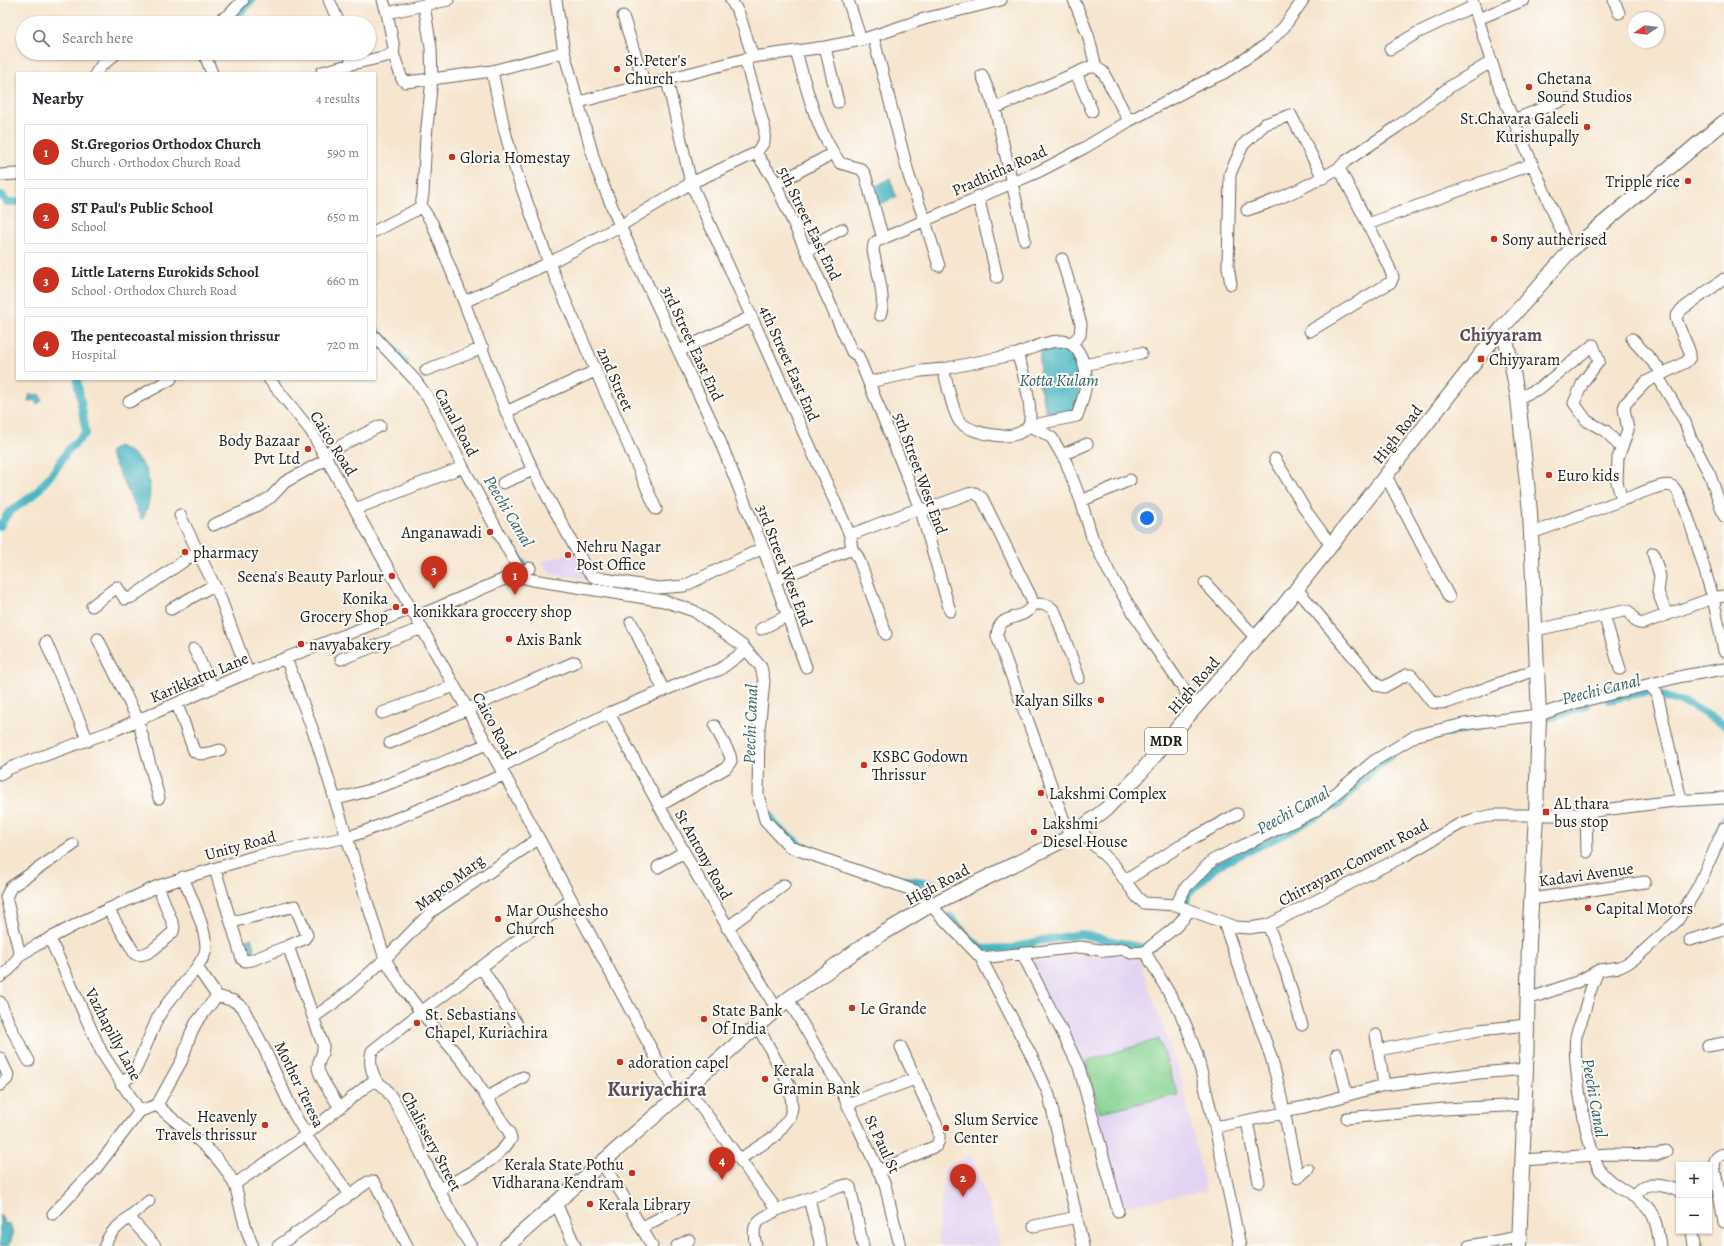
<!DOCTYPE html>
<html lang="en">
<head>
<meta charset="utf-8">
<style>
	body { margin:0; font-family:Alegreya,serif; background:#f7f7f7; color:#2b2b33 }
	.controls { position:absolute; right:12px; bottom:12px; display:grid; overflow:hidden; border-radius:0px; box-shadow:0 1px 3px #0004 }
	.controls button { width:36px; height:36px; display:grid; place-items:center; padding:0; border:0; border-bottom:1px solid #e1e1e2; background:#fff; color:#2b2b33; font:20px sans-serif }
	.compass { position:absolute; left:1628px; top:12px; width:36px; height:36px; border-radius:50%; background:#fff; box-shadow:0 1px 3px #0004; rotate:257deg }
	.you { position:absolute; left:1147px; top:518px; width:14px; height:14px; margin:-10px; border:3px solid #fff; border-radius:50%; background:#1a73e8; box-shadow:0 0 0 6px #1a73e833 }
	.badge { display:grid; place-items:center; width:26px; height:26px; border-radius:50%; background:#c8321e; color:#fff; font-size:13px; font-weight:700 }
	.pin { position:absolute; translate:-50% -33px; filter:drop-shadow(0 1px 2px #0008) }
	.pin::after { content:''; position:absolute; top:21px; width:14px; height:12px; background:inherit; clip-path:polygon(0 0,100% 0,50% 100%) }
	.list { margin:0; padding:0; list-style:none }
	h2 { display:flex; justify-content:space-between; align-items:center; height:52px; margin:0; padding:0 16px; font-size:17px }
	h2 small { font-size:13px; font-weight:400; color:#7c7c81 }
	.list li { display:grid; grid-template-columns:26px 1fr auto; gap:12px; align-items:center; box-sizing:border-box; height:56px; margin:0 8px 8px; padding:0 8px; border:1px solid #e1e1e2; border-radius:0px }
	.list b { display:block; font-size:15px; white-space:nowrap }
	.list p { margin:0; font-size:13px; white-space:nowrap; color:#7c7c81 }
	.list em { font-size:13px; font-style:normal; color:#7c7c81 }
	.icon { flex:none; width:22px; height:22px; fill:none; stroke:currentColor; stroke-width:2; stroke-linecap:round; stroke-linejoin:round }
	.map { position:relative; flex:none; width:1724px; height:1246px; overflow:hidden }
	.search { position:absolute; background:#fff; box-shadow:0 1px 3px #0004; left:16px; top:16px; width:360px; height:44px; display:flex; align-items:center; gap:10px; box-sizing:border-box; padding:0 14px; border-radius:22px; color:#7c7c81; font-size:15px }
	.panel { position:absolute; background:#fff; box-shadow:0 1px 3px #0004; left:16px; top:72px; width:360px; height:308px; border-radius:0px }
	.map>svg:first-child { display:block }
	.built { fill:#e3d3f2 }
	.green { fill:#85d392; stroke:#507857 }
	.water { fill:#47b5c3; stroke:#326870 }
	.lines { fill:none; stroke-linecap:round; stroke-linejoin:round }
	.canal { stroke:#47b5c3; stroke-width:8 }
	.minor-casing { stroke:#68625b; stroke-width:13 }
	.major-casing { stroke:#68625b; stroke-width:16 }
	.minor { stroke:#fff; stroke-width:11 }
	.major { stroke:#fff; stroke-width:14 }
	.poi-dot { fill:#c8321e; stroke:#fdfcf7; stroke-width:1.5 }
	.labels { text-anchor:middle; stroke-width:4; stroke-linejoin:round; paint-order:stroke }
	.shield { fill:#fdfcf7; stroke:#605f5e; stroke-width:1 }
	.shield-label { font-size:15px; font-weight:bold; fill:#1c1c1c }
	.poi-label { font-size:16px; fill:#1c1c1c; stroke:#fdfcf7; text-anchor:start }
	.street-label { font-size:16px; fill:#1c1c1c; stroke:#fdfcf7 }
	.water-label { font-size:17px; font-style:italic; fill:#2f6167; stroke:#fdfcf7 }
	.quarter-label { font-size:18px; font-weight:bold; fill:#5a4c59; stroke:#fdfcf7 }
	.district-label { font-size:20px; font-weight:bold; fill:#5a4c59; stroke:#fdfcf7 }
</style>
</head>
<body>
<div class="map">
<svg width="1724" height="1246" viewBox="0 0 1724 1246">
	<rect width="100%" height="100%" fill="#fdfcf7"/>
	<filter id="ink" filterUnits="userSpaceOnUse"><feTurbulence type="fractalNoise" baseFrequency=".025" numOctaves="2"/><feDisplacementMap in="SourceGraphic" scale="8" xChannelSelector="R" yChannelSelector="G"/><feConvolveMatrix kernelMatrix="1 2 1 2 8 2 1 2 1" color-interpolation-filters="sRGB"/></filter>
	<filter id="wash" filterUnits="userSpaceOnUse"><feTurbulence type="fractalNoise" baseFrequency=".012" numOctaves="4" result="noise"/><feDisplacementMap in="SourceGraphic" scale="16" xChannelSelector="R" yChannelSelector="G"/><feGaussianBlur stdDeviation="0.9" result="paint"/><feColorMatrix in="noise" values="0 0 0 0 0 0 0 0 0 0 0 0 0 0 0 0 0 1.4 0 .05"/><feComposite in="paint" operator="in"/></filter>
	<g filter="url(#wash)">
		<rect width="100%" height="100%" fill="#f6e5cf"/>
		<path class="built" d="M571 549 588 579 552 574 542 562 570 553 569 551Z
			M1139 952 1138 957 1180 1075 1206 1191 1120 1207 1087 1096 1031 961Z
			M971 1154 994 1219 1000 1246H941L938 1234 945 1168Z"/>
		<path class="green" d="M1159 1039 1178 1095 1099 1112 1086 1061Z"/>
		<path class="water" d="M890 178 896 197 877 205 873 188Z
			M1048 347 1072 350C1081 378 1084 389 1071 416L1046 411 1039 384 1040 350Z
			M30 394 40 395 42 401 37 404 34 400 28 401Z
			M118 446C123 449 130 451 134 455 153 471 154 499 142 520L109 452Z
			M251 938 255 951 242 954 239 942Z
			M0 1215 2 1217 4 1223 10 1224 13 1234 9 1246H0Z"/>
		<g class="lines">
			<path class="canal" d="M230 23 252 0
				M0 196 2 195 6 202H17
				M375 329 405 362
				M0 526 8 513 35 494 55 470 68 450 86 433 77 379
				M514 551 529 573
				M1609 700 1648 691 1692 706 1724 725
				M1538 720 1556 716 1586 705
				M1449 733 1477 727
				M764 805 776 826 803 847 810 850
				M1717 833 1724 819
				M893 879 918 881 932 884
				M1183 914 1188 893 1217 866 1284 834 1338 805 1367 776 1391 755
				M950 917 971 940 984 949 1012 948 1039 941 1081 934 1144 948 1147 946"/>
		</g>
	</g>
	<g filter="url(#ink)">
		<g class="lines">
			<g class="minor-casing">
				<path id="minor" d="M329 0 339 23
					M383 0 387 13 424 5 431 48 432 79 405 82 402 79 393 53
					M556 0 564 52 597 170 620 226 716 431 763 548 806 667
					M731 0 739 14 753 57
					M848 0 861 40
					M1074 0 1088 35 1096 67
					M1472 0 1500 89 1570 251
					M1614 0 1619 13
					M424 5 448 0
					M623 16 645 85
					M1478 19 1524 0
					M214 23 229 15 243 0
					M873 36 909 176 925 221 939 266
					M825 47 838 102
					M1390 49 1417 33 1474 6
					M796 51C807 91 816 129 840 163L861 169 865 174 883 239
					M204 53 212 73
					M349 53 352 64
					M745 59 765 130 764 142 756 153
					M1491 62 1451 86 1397 127 1346 161 1339 168 1368 224 1532 164
					M492 71 564 52
					M322 72 352 64 387 56 393 53 394 48 387 13
					M96 73 101 66 117 53
					M1076 73 1092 111
					M982 75 995 108 1025 240
					M667 80 691 183 756 153 773 178 852 352 858 356 921 511 950 611
					M579 102 753 57 825 47 861 40 924 19 1001 0
					M995 108 1090 67H1096L1103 72 1129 121
					M1513 120 1566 99
					M0 175 17 174
					M776 184 826 157
					M978 196 997 277
					M1247 210C1279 200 1310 185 1339 168
					M375 231 414 211 421 206
					M807 252 825 238 842 229
					M1062 259 1081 324 1080 335 1071 344
					M1231 284 1228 267 1230 174 1243 145 1265 124 1291 115 1323 178
					M464 302 432 223 421 206 423 194 426 137 432 79 492 71 504 128 516 172 549 263 656 509
					M880 315C887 300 876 267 873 250L874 244 877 241 1040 171 1084 148 1129 121 1197 85 1224 73 1266 45 1284 27 1303 0
					M1310 331 1391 282 1393 277 1389 267 1368 224
					M375 337 415 380 431 402 463 467 520 572 525 578 533 580 664 601 694 611 743 646 761 667 764 681 759 730 758 795 765 820 790 847 918 892 981 958 1033 1059 1049 1095 1083 1246
					M1632 339 1663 373
					M679 351 751 317
					M1017 354C1032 348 1046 341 1062 341 1080 342 1087 368 1086 383 1085 394 1081 405 1077 416L1029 426
					M1084 365 1141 353
					M426 370 483 348
					M595 371 506 412 533 470 587 570 594 577 604 579 658 588 684 586 763 548
					M1658 377 1685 422 1691 439 1710 475 1724 516
					M269 379 311 431 515 794 677 1097
					M869 382 921 371 943 369C947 381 953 414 960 422 968 430 984 434 994 435 1005 437 1021 436 1028 426 1035 415 1022 366 1017 354L943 369
					M1518 398 1540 388 1593 345 1599 361 1583 382 1574 403 1587 421 1606 431 1621 448
					M129 402 171 379
					M506 412 464 302 549 263 620 226 691 183 850 535 852 549 858 557 886 634
					M1028 426 1041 431 1052 438 1066 462 1081 501 1092 537 1109 572 1148 637 1196 707
					M324 454 380 426
					M1062 455 1087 444
					M1275 459 1306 511 1331 545
					M1386 476 1449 597
					M503 483 533 470
					M1622 500C1634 497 1661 482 1672 486 1683 490 1708 582 1713 598L1724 596
					M1081 501 1130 480
					M355 509 463 467
					M180 515 220 597 248 673
					M213 525 256 506 271 497 285 482 327 459
					M1532 533 1622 500 1617 482 1618 458 1628 430 1624 408 1626 403 1646 382 1686 362C1687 361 1689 359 1690 357 1692 351 1677 327 1676 317L1681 310 1724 279
					M850 535 917 509 921 511 968 494 975 493 982 498 1031 597 1033 604C1024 623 998 611 997 636L1070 837
					M1653 553 1660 576 1658 592 1667 615
					M775 580 852 549
					M1205 583 1256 638
					M1297 589 1377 685 1384 687 1406 675H1411L1432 702 1439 703 1449 702 1537 669
					M1033 604C1042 604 1049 603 1055 612L1079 678
					M92 606 117 587 125 599 132 597 197 552
					M171 609 214 585
					M1604 615 1620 669
					M416 617 530 568
					M631 622 664 691
					M761 629 789 615
					M1536 630 1624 611H1628C1635 616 1633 625 1644 623L1713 598 1724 651
					M98 639 138 720 159 798
					M46 642 88 741
					M194 649 213 688
					M286 658 316 739 385 959 400 984 421 1012 571 900
					M341 659 422 628
					M1649 685 1657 693 1681 800
					M177 704 194 751C201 757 212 752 220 750
					M382 713 454 686
					M609 713 695 872 776 1008
					M390 743 575 662
					M500 767 609 713 699 676 719 670 746 650
					M0 774 10 768 115 730 235 678 411 609
					M336 799C388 788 437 764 487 744
					M659 806 726 768 731 761 730 755 715 726
					M1586 813 1587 852
					M1079 830 1114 865 1137 897 1144 903 1176 905 1236 927 1250 928 1268 925 1278 920 1406 855 1460 824 1475 819 1494 815H1564L1674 801 1724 798
					M658 867 684 852
					M215 869 242 959 245 961 252 960 288 946 323 1045C324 1056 319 1057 318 1066 317 1075 335 1099 340 1108
					M183 877C191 898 205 925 206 947 206 954 201 961 197 967
					M1125 881 1188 841 1237 814
					M1532 899 1645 882
					M1176 905 1186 887 1213 860 1315 811 1374 761 1417 735 1464 724 1539 715 1575 703 1683 676 1724 669
					M108 909 135 954C148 959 163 940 173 932L174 927 158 886
					M232 922 295 906 307 935 304 939 288 946
					M1224 923 1271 1057 1278 1083 1298 1178 1308 1169
					M1268 925 1285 969 1302 1025
					M727 928 784 885
					M50 939 102 1053 140 1111
					M1690 940 1724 930
					M1145 952C1161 936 1178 930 1189 910
					M1022 953 1061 1030 1079 1067 1118 1211
					M20 955 6 897 11 887 73 845
					M981 958 1080 947 1106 951 1124 949 1131 953 1145 952 1179 1010 1187 1028 1197 1055 1215 1127 1240 1246
					M482 968 517 1025
					M1599 970C1590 987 1588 999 1583 1016 1581 1023 1577 1030 1576 1037 1572 1061 1587 1155 1602 1173 1613 1187 1631 1193 1644 1204 1656 1213 1658 1233 1660 1246
					M0 977 10 969 20 955 37 945 79 923 158 886 256 856 348 837 363 832 504 775
					M217 996 234 1001 243 1008 263 1046 294 1114 310 1141 350 1195
					M788 999 840 1088 885 1185 900 1246
					M1528 999 1577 982 1599 970 1620 967 1628 963 1638 956 1677 921 1698 887 1724 828
					M0 1002 11 1028 29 1061
					M314 1017 338 1000 356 985 385 959 432 911 538 839
					M1376 1035 1384 1085
					M1708 1046 1724 1043
					M1379 1050 1479 1030 1527 1025
					M1337 1054 1347 1095
					M0 1058 8 1075 7 1079 0 1085
					M121 1084 133 1074 138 1064 158 1017 166 1005 197 967 217 996 196 1023 191 1033 182 1060 157 1105
					M687 1088 777 1210C758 1221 750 1222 756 1246
					M488 1097 523 1077
					M847 1104 915 1079
					M140 1111 157 1105C183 1130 218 1150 234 1184 237 1189 238 1196 239 1202 243 1217 246 1232 253 1246
					M1283 1111 1305 1107 1384 1085 1479 1073 1526 1069
					M1347 1118 1444 1109 1525 1105
					M1247 1121 1259 1182
					M1215 1127 1284 1113
					M1724 1154C1716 1156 1715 1159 1714 1166L1724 1222
					M740 1159 775 1136 790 1117 792 1107 790 1086 757 1025
					M1523 1160 1609 1154 1657 1155 1666 1151
					M602 1163 622 1194 652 1246
					M878 1171 936 1146C941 1139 939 1133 937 1126L901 1047
					M235 1184 306 1135 369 1084 376 1081
					M439 1189C465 1176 494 1164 511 1139L509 1132 464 1063 421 1012 372 1051C369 1061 371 1071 376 1080 378 1083 382 1085 385 1088 389 1094 394 1100 397 1106 422 1152 442 1202 471 1246
					M1633 1196C1637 1193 1641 1188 1645 1186 1653 1183 1673 1187 1679 1192
					M809 1199 821 1246
					M556 1203 575 1246
					M777 1210 839 1187 846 1185 850 1187 863 1246
					M53 1214 97 1167 140 1111
					M129 1217 149 1201
					M1034 1226 1077 1217
					M641 1228 680 1207
					M1692 1231 1694 1246
					M105 1246C108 1233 119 1226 129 1217L155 1246
					M278 1246 368 1182H374L377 1187 407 1246
					M677 1246 689 1240
					M1469 1246 1519 1237"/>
			</g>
			<g class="major-casing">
				<path id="major" d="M1502 328 1510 356 1518 398 1530 512 1539 715 1536 815 1529 941 1526 1069 1519 1246
					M507 1246 788 999 870 941 929 906 1070 837 1106 809 1137 777 1175 731 1284 605 1502 328 1570 251 1724 122"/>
			</g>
			<use href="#minor" class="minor"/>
			<use href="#major" class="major"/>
		</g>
	</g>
	<g class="poi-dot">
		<circle cx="617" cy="69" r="4"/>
		<circle cx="1529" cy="87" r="4"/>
		<circle cx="1587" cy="127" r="4"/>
		<circle cx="452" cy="157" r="4"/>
		<circle cx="1688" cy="181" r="4"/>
		<circle cx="1494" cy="239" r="4"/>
		<rect x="1477" y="355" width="8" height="8" rx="2"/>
		<circle cx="308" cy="449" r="4"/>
		<circle cx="1549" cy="475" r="4"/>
		<circle cx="490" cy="532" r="4"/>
		<circle cx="185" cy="552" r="4"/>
		<circle cx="568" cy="555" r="4"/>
		<circle cx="392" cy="576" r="4"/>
		<circle cx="396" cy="607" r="4"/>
		<circle cx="405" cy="611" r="4"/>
		<circle cx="509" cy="639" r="4"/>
		<circle cx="301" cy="644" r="4"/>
		<circle cx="1101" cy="700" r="4"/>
		<circle cx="864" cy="765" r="4"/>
		<circle cx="1041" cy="793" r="4"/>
		<rect x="1542" y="808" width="8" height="8" rx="2"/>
		<circle cx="1034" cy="832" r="4"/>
		<circle cx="1588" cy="908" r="4"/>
		<circle cx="498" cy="919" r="4"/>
		<circle cx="852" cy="1008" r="4"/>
		<circle cx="704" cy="1019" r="4"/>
		<circle cx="417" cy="1023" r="4"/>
		<circle cx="620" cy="1062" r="4"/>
		<circle cx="765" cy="1079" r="4"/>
		<circle cx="265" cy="1125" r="4"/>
		<circle cx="946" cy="1128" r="4"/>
		<circle cx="632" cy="1173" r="4"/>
		<circle cx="590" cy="1204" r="4"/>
	</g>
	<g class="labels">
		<rect class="shield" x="1145" y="728" width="42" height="26" rx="3"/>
		<g class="shield-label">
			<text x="1166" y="746">MDR</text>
		</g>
		<g class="poi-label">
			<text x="625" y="66">St.Peter's<tspan x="625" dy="18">Church</tspan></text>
			<text x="1537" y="84">Chetana<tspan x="1537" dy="18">Sound Studios</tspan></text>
			<text x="1579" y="124" text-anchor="end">St.Chavara Galeeli<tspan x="1579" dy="18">Kurishupally</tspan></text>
			<text x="460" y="163">Gloria Homestay</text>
			<text x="1680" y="187" text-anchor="end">Tripple rice</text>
			<text x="1502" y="245">Sony autherised</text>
			<text x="1489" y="365">Chiyyaram</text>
			<text x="300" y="446" text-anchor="end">Body Bazaar<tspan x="300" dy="18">Pvt Ltd</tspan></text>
			<text x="1557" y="481">Euro kids</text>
			<text x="482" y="538" text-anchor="end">Anganawadi</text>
			<text x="576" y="552">Nehru Nagar<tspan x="576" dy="18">Post Office</tspan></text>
			<text x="193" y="558">pharmacy</text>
			<text x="384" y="582" text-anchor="end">Seena's Beauty Parlour</text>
			<text x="388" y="604" text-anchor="end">Konika<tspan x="388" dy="18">Grocery Shop</tspan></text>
			<text x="413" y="617">konikkara groccery shop</text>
			<text x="517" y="645">Axis Bank</text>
			<text x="309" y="650">navyabakery</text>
			<text x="1093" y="706" text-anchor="end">Kalyan Silks</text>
			<text x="872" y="762">KSBC Godown<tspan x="872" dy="18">Thrissur</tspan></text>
			<text x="1049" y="799">Lakshmi Complex</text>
			<text x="1554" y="809">AL thara<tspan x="1554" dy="18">bus stop</tspan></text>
			<text x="1042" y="829">Lakshmi<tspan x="1042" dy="18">Diesel House</tspan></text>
			<text x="1596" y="914">Capital Motors</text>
			<text x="506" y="916">Mar Ousheesho<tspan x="506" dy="18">Church</tspan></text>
			<text x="860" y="1014">Le Grande</text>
			<text x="712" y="1016">State Bank<tspan x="712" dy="18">Of India</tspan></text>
			<text x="425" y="1020">St. Sebastians<tspan x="425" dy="18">Chapel, Kuriachira</tspan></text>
			<text x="628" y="1068">adoration capel</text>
			<text x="773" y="1076">Kerala<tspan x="773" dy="18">Gramin Bank</tspan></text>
			<text x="257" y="1122" text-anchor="end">Heavenly<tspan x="257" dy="18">Travels thrissur</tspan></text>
			<text x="954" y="1125">Slum Service<tspan x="954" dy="18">Center</tspan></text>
			<text x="624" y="1170" text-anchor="end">Kerala State Pothu<tspan x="624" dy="18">Vidharana Kendram</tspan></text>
			<text x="598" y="1210">Kerala Library</text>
		</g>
		<g class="street-label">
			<text transform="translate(999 170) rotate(-24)" y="6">Pradhitha Road</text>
			<text transform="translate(810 223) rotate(64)" y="6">5th Street East End</text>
			<text transform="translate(693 343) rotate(65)" y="6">3rd Street East End</text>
			<text transform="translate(790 363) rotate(66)" y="6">4th Street East End</text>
			<text transform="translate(616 379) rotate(66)" y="6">2nd Street</text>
			<text transform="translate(457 422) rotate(62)" y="6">Canal Road</text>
			<text transform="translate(1397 434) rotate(-52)" y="6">High Road</text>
			<text transform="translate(334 443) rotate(58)" y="6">Caico Road</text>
			<text transform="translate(921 473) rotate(70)" y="6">5th Street West End</text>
			<text transform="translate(785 565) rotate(69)" y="6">3rd Street West End</text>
			<text transform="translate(199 677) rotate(-23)" y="6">Karikkattu Lane</text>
			<text transform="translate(1193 685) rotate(-49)" y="6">High Road</text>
			<text transform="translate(495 725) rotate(61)" y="6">Caico Road</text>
			<text transform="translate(240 845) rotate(-15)" y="6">Unity Road</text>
			<text transform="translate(704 854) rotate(61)" y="6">St Antony Road</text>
			<text transform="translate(1353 862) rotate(-28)" y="6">Chirrayam-Convent Road</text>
			<text transform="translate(1586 874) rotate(-8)" y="6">Kadavi Avenue</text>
			<text transform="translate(449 882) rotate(-37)" y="6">Mapco Marg</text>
			<text transform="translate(937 884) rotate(-28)" y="6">High Road</text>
			<text transform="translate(114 1034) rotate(62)" y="6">Vazhapilly Lane</text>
			<text transform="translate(300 1084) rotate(64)" y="6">Mother Teresa</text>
			<text transform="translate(432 1141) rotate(62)" y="6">Chalissery Street</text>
			<text transform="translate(883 1144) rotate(65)" y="6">St Paul St</text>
		</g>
		<g class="water-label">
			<text x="1059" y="386">Kotta Kulam</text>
			<text transform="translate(509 511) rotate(59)" y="6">Peechi Canal</text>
			<text transform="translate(1601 689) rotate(-14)" y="6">Peechi Canal</text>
			<text transform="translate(750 724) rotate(-88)" y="6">Peechi Canal</text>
			<text transform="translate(1293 810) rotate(-29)" y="6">Peechi Canal</text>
			<text transform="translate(1595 1098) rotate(80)" y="6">Peechi Canal</text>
		</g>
		<g class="quarter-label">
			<text x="1501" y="341">Chiyyaram</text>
		</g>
		<g class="district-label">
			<text x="657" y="1096">Kuriyachira</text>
		</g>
	</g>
</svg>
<div class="controls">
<button>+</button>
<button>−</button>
</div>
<svg class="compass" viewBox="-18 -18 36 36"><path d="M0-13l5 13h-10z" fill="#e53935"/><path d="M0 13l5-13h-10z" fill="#7c7c81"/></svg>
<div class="you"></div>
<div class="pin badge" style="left:515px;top:595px">1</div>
<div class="pin badge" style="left:963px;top:1197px">2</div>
<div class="pin badge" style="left:434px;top:589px">3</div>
<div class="pin badge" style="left:722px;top:1180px">4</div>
<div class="search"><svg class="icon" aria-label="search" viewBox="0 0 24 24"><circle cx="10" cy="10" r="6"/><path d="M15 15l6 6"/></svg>Search here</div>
<section class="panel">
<h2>Nearby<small>4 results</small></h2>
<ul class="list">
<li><span class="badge">1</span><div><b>St.Gregorios Orthodox Church</b><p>Church · Orthodox Church Road</p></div><em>590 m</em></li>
<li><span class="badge">2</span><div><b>ST Paul's Public School</b><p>School</p></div><em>650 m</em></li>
<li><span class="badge">3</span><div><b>Little Laterns Eurokids School</b><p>School · Orthodox Church Road</p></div><em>660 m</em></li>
<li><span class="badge">4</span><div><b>The pentecoastal mission thrissur</b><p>Hospital</p></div><em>720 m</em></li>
</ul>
</section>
</div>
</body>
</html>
